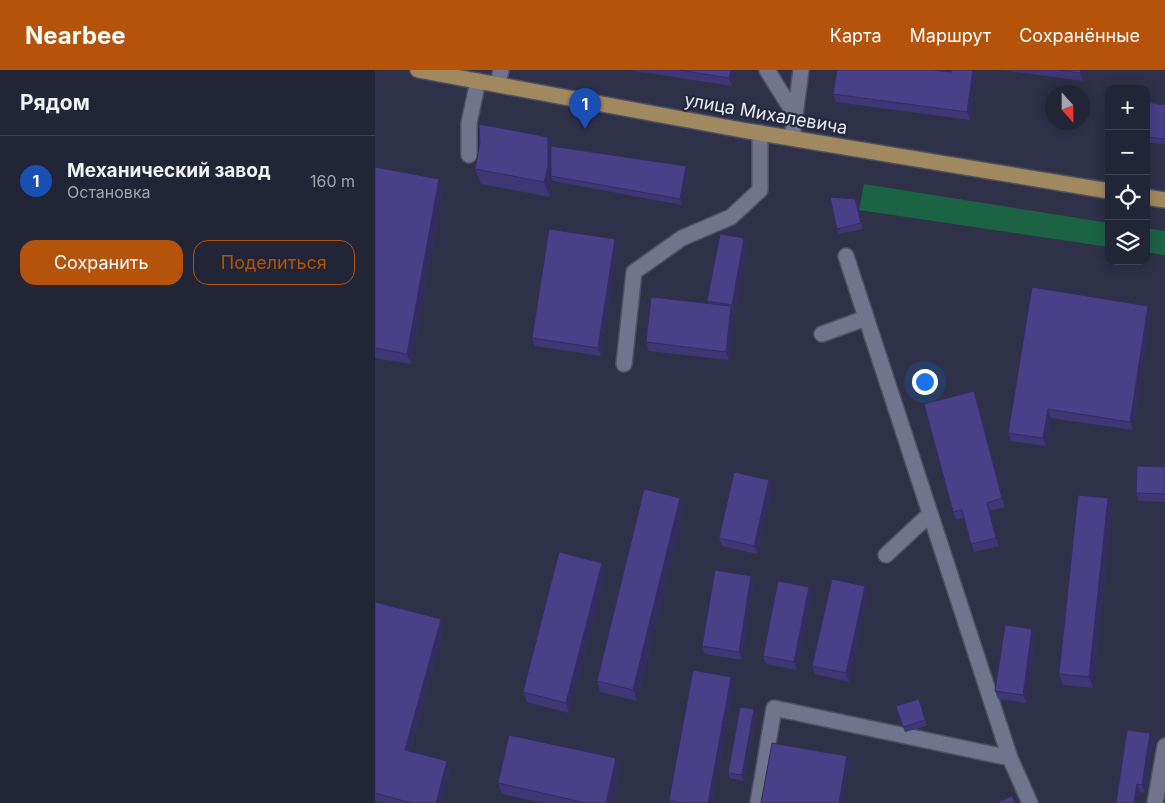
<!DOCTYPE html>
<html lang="ru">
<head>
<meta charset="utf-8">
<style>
	body { margin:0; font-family:Inter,sans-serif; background:#2a2d3d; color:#f1f3f6 }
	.controls { position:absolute; right:15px; top:15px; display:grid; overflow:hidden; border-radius:10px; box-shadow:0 2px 12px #0003 }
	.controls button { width:45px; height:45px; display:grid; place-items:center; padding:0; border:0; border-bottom:1px solid #3f4250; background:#222535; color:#f1f3f6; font:25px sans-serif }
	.compass { position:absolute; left:670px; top:15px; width:45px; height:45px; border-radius:50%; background:#222535; box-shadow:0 2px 12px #0003; rotate:159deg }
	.you { position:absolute; left:549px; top:311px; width:18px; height:18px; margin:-12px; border:4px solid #fff; border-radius:50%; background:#1a73e8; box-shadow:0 0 0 8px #1a73e833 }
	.badge { display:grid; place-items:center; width:32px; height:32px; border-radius:50%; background:#b45309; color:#fff; font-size:16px; font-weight:700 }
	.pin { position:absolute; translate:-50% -41px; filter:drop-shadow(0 1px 2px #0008) }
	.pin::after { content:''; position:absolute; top:26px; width:18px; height:15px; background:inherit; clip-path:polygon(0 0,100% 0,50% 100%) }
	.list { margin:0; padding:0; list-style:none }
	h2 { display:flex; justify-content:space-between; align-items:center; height:65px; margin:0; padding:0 20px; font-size:21px }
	h2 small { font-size:16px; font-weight:400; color:#a2a5ad }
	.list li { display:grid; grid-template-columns:32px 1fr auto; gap:15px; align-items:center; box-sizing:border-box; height:90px; padding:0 20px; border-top:1px solid #3f4250 }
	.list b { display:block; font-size:19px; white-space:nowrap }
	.list p { margin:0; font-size:16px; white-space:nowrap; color:#a2a5ad }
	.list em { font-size:16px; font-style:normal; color:#a2a5ad }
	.actions { display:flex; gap:10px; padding:15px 20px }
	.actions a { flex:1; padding:11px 0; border:1px solid #b45309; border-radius:15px; text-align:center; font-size:18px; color:#b45309 }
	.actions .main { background:#b45309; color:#fff }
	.icon { flex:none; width:28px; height:28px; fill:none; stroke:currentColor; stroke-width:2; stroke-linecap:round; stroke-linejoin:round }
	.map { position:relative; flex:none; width:790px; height:733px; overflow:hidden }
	header { display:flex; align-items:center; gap:30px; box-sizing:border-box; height:70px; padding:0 25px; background:#b45309; color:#fff }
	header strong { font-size:24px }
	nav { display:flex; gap:28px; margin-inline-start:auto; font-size:18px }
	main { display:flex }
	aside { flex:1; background:#222535 }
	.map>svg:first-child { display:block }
	.green { fill:#1b6344 }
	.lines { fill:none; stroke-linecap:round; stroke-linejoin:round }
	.minor-casing { stroke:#4e5062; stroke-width:18 }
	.major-casing { stroke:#4e5062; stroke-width:18 }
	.minor { stroke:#70748d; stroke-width:15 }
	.major { stroke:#a2885e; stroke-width:15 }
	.wall { fill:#3f3775 }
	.shaded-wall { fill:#332d5f }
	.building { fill:#494088; stroke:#332d5f }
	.labels { text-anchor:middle; stroke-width:4.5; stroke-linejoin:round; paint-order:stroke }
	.street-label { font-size:18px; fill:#e9ebfa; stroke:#25273d }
</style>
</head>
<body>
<header>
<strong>Nearbee</strong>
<nav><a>Карта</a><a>Маршрут</a><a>Сохранённые</a></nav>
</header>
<main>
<aside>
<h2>Рядом<small></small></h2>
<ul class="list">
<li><span class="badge" style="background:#1a4fb4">1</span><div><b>Механический завод</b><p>Остановка</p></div><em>160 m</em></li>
</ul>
<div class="actions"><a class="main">Сохранить</a><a>Поделиться</a></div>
</aside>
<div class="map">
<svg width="790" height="733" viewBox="0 0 790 733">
	<rect width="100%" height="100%" fill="#2e3147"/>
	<path class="green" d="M489 114 734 153V177L484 140Z
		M771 158 790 161V185L771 182Z"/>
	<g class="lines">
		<g class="minor-casing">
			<path id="minor" d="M392 0 420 45
				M123 14 126 0
				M417 68 426 0
				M94 85V53L103 11
				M471 186 635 688
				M447 264 491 248
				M249 294 259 202 307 168 356 147 385 120V63
				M511 485 555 444
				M383 733 399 638 635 688 655 733
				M780 733 790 676"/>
		</g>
		<g class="major-casing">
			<path id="major" d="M43 0 367 60 734 121
				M771 127 790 130"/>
		</g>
		<use href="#minor" class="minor"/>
		<use href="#major" class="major"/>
	</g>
	<path class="wall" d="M254 0H360L357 16Z
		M626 0H710L708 11Z
		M576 2 601 3 595 50 461 32 458 24Z
		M771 32 790 35V74L771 72Z
		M176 77 311 96 313 101 307 135 178 111 175 127 106 114 100 99Z
		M0 97 68 120 36 294 0 288Z
		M480 129 488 159 464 164 462 159Z
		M369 168 372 176 360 244 359 243 354 290 274 281 271 272 333 234 332 231Z
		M242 177 226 286 160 276 157 268Z
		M776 244 758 360 676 348 671 376 636 371 633 363Z
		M599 321 602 329 630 437 615 441 624 476 599 482 589 448 581 450 578 442Z
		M790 397V432L764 431 761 423Z
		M397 418 382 484 347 476 344 468Z
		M305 428 309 439 262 631 225 622 222 611Z
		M733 428 737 439 718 618 688 615 684 604Z
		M231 504 194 643 152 632 148 622Z
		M379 514 367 590 330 584 327 576Z
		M434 517 437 525 422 600 391 594 388 586Z
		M493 524 474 612 440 604 437 596Z
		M0 532 66 549 69 557 35 682 75 700 66 733H8L0 731Z
		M660 567 651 633 623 629 620 621Z
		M359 615 337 733H295L294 730Z
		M546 635 552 656 530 662 528 657Z
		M379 639 381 644 369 711 355 708 353 703Z
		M775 663 778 671 770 723 765 722 763 733H741Z
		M241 688 245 699 237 733H167L127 724 123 713Z"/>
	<path class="shaded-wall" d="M356 0H360L357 16 354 8Z
		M598 0H600L601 3 595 50 592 42Z
		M706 0H710L708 11 705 3Z
		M173 67 178 82 176 106 178 111 175 127 169 112Z
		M311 96 313 101 307 135 305 129Z
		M64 109 68 120 36 294 32 284Z
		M480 129 482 134 488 159 486 153Z
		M369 168 372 176 360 244 357 235Z
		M240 169 242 177 226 286 223 278Z
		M356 236 359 244 354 290 351 282Z
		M773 236 776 244 758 360 755 352Z
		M599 321 602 329 630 437 627 428Z
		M673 339 676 348 671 376 668 368Z
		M394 410 397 418 382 484 379 476Z
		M305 428 309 439 262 631 258 620Z
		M733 428 737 439 718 618 714 607Z
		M612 433 615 441 624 476 621 468Z
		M227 493 231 504 194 643 191 633Z
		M376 506 379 514 367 590 364 582Z
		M490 516 493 524 474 612 471 603Z
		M434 517 437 525 422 600 419 592Z
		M66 549 69 557 33 688 30 680Z
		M657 559 660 567 651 633 648 625Z
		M356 607 359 615 337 733H333Z
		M379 639 381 644 369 711 367 705Z
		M775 663 778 671 770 723 767 715Z
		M472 686 475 694 468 733H464Z
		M241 688 245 699 237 733H231Z
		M72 691 75 700 66 733H61Z
		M762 714 765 722 763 733H759Z"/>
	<path class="building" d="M304 0H356L354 8Z
		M462 0H558L576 2V0H598L592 42 458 24Z
		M684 0H706L705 3Z
		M771 32 790 35V69L771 67Z
		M104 54 173 67V96L169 112 100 99 105 73Z
		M176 76 311 96 305 129 176 106Z
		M0 97 64 109 32 284 0 278Z
		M455 127 480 129 486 153 462 159Z
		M174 159 240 169 223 278 157 268Z
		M345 164 369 168 357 235 332 231Z
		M657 217 773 236 755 352 673 339 668 368 633 363Z
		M276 227 356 236 351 282 271 272Z
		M599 321 627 428 612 433 621 468 596 474 587 440 578 442 549 334Z
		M762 396 790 397V424L761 423Z
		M359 402 394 410 379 476 344 468Z
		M269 419 305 428 258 620 222 611Z
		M703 425 733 428 714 607 684 604Z
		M184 482 227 493 191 633 148 622Z
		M340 500 376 506 364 582 327 576Z
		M457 509 490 516 471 603 437 596Z
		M403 511 434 517 419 592 388 586Z
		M0 532 66 549 30 680 72 691 61 733H36L0 723Z
		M630 555 657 559 648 625 620 621Z
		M318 600 356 607 333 733H309L294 730Z
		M544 629 550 650 528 657 521 636Z
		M365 637 379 639 367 705 353 703Z
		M752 660 775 663 767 715 762 714 759 733H741Z
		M134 665 241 688 231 733H211L123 713Z
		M397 673 472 686 464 733H386Z
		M637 726 640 733H621Z"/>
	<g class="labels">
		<g class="street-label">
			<text transform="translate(391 44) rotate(10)" y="6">улица Михалевича</text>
		</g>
	</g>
</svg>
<div class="controls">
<button>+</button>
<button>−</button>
<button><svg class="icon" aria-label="locate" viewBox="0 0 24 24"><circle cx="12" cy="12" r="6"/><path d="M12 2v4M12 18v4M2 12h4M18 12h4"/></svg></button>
<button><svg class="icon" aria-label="layers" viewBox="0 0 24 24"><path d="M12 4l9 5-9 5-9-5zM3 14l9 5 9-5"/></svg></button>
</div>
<svg class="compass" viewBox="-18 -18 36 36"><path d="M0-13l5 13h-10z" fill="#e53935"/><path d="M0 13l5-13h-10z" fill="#a2a5ad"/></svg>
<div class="you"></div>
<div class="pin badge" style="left:210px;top:59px;background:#1a4fb4">1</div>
</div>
</main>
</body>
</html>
